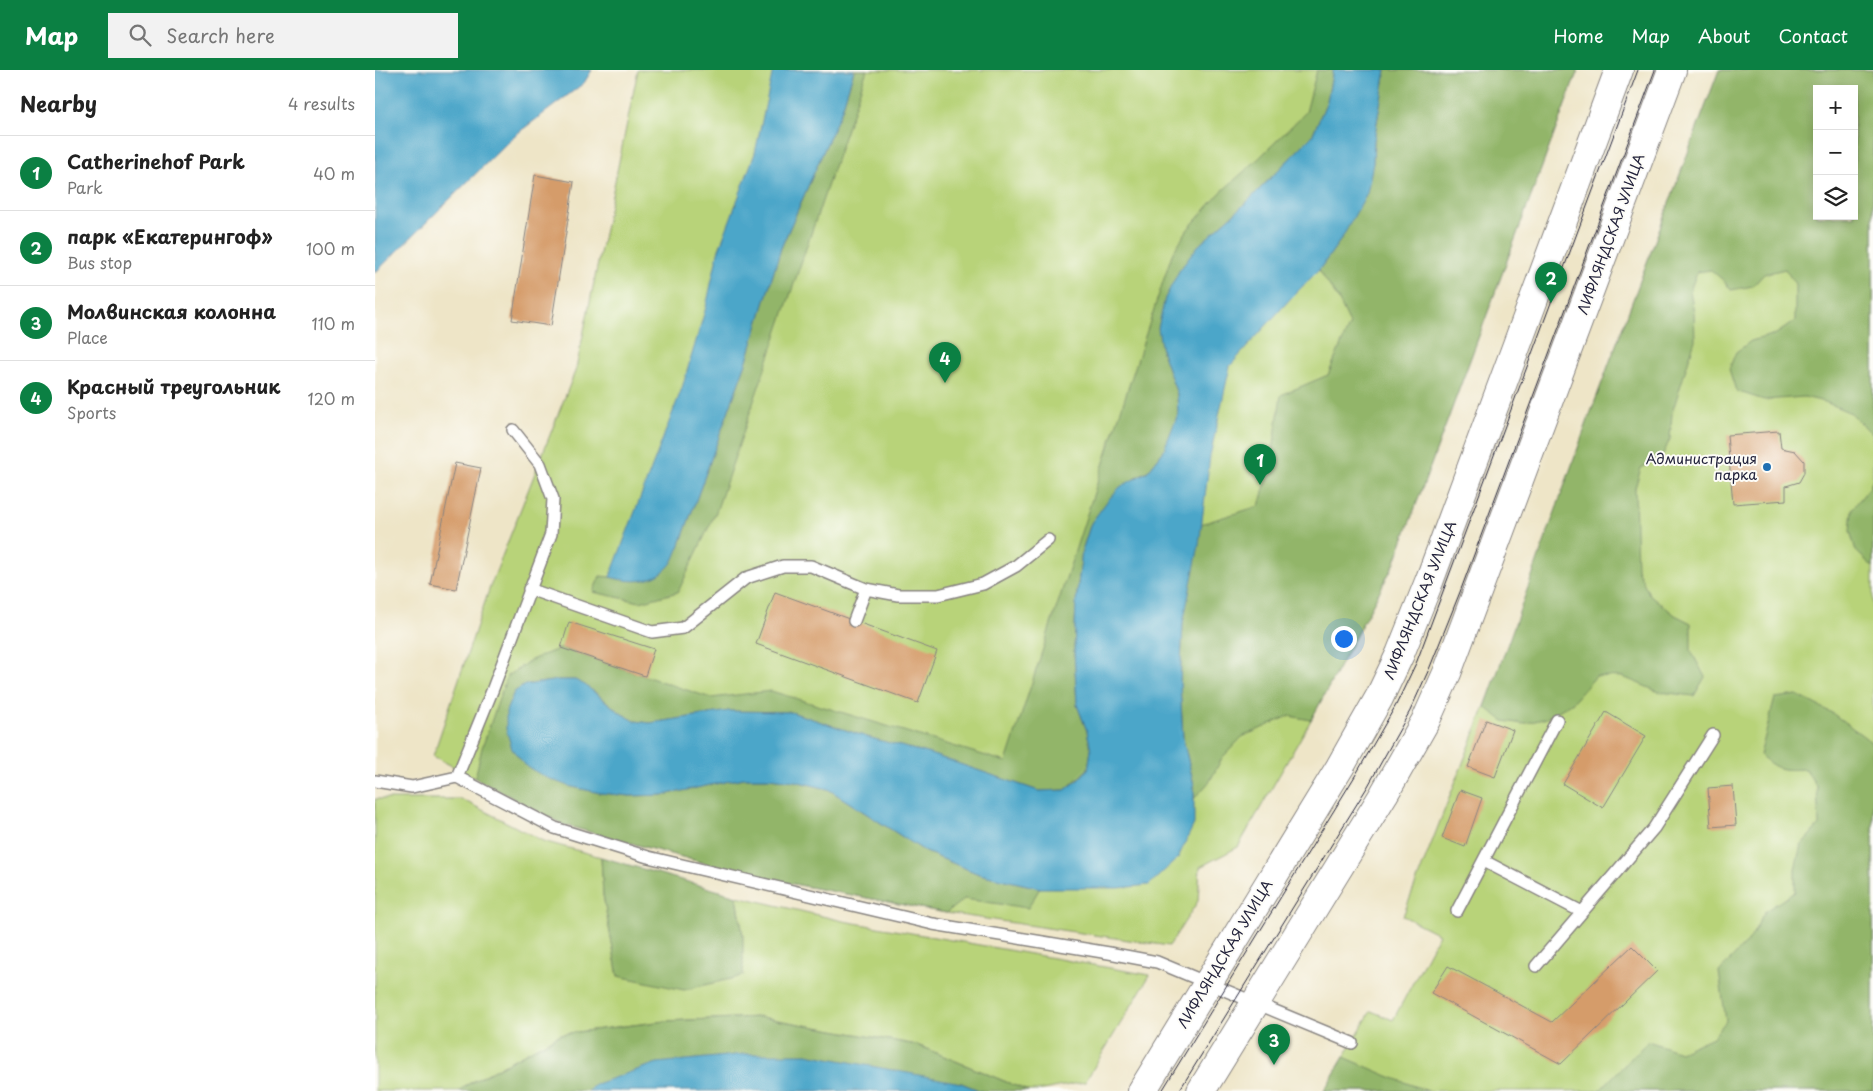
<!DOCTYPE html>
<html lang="en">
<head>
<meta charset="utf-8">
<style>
	body { margin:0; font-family:"Playpen Sans",sans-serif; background:#f2f2f2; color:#222 }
	.controls { position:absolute; right:15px; top:15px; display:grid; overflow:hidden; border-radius:0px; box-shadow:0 2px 12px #0003 }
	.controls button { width:45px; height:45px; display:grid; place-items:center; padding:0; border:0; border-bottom:1px solid #e0e0e0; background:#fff; color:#222; font:25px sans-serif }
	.you { position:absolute; left:968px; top:568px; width:18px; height:18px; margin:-12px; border:4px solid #fff; border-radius:50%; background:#1a73e8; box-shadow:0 0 0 8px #1a73e833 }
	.badge { display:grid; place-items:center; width:32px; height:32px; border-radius:50%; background:#0b8043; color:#fff; font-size:16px; font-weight:700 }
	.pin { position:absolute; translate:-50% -41px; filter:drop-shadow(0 1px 2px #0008) }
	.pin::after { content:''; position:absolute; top:26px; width:18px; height:15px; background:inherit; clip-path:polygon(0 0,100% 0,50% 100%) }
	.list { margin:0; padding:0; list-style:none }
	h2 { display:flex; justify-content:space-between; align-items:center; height:65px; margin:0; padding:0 20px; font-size:21px }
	h2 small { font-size:16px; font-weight:400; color:#767676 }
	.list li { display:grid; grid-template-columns:32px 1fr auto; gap:15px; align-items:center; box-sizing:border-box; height:75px; padding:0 20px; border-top:1px solid #e0e0e0 }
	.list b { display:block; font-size:19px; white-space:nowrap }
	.list p { margin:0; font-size:16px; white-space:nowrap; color:#767676 }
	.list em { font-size:16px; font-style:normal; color:#767676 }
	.icon { flex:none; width:28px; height:28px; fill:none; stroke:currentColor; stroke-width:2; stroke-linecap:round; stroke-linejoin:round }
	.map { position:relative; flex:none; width:1498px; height:1021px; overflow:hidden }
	header { display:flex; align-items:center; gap:30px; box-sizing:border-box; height:70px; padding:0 25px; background:#0b8043; color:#fff }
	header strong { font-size:24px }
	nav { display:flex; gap:28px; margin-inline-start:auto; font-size:18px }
	.search { width:350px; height:45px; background:#f2f2f2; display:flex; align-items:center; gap:12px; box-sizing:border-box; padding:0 18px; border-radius:0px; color:#767676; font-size:19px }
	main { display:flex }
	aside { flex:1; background:#fff }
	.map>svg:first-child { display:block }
	.green { fill:#b8d379; stroke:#6d7a5a; fill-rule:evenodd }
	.forest { fill:#92b569; stroke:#5a6c52; fill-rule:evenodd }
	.water { fill:#4ba6c9; stroke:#366482 }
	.building { fill:#d59c6b }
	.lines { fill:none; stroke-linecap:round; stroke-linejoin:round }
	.service-casing { stroke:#888481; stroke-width:14 }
	.tertiary-casing { stroke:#888481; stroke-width:30 }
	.secondary-casing { stroke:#888481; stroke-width:30 }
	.service { stroke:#fff; stroke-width:11 }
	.tertiary { stroke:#fff; stroke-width:28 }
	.secondary { stroke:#fff; stroke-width:28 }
	.tram { stroke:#22223b; stroke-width:1 }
	.poi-dot { fill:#1f6fb2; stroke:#fdfcf7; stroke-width:2 }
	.labels { text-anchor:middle; stroke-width:4; stroke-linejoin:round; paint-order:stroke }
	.street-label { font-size:14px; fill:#22223b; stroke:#fdfcf7 }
	.poi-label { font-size:14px; fill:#22223b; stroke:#fdfcf7; text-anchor:end }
</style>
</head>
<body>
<header>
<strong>Map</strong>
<div class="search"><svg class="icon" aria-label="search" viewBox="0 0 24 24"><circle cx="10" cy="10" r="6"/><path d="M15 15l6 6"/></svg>Search here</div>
<nav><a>Home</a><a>Map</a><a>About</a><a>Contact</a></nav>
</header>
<main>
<aside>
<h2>Nearby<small>4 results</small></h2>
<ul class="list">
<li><span class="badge">1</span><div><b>Catherinehof Park</b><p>Park</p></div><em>40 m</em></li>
<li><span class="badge">2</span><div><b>парк «Екатерингоф»</b><p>Bus stop</p></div><em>100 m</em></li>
<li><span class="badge">3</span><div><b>Молвинская колонна</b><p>Place</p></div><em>110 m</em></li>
<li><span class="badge">4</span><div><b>Красный треугольник</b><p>Sports</p></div><em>120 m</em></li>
</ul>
</aside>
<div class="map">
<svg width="1498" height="1021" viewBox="0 0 1498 1021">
	<rect width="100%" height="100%" fill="#fdfcf7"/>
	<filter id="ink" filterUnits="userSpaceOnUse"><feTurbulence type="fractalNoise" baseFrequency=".02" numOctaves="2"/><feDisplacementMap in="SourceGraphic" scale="10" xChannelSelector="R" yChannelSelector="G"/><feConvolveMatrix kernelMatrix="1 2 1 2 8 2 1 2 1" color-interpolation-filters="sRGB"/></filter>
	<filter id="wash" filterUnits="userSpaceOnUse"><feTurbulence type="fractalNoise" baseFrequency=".0096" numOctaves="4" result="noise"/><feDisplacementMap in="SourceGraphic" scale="20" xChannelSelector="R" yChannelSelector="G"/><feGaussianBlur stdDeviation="1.12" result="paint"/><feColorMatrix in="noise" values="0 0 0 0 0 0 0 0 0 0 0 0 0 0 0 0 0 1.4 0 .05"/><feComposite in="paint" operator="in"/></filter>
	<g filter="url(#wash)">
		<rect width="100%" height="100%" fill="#eee5c7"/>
		<path class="green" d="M263 0H1203L1019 494 936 650 863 777 825 797 823 831 794 876 571 843 377 806 189 755 58 686 115 517 201 299Z
			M1344 0H1498V1021H949L996 941 1018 950 1064 864 1028 846 1132 580 1213 350ZM1442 19H1479V146H1442Z
			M0 729H86L168 771 226 787 228 825 243 906 368 866 362 826 468 851 775 905 710 1012 662 1021H653L542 975 385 947 290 951 186 964 88 1017 84 1021H0Z"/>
		<path class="forest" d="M479 0H492L341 442 303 522 265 532 218 522 225 506 235 507 304 477 372 290 406 178 467 39Z
			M942 0H958L952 31 937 66 871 133 823 176 787 282 802 324 803 344 797 361 788 382 773 401 761 407 716 453 707 481 701 532 699 581 702 635 712 661 716 680 713 699 690 720 664 721 555 684 492 667 416 642 354 641 275 653 260 651 247 644 221 623 200 610H184L150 615 193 716 226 723 255 726 287 725 369 708H394L420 711 453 719 551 782 604 804 665 818 653 838 589 829 571 843 377 806 189 755 100 708 107 678 132 606 156 590 186 578 336 628 396 621 631 692 797 184 813 159 846 122 883 89 931 42Z
			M1011 0H1203L1019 494 936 650 914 646 867 667 847 688 835 711 819 729V715L808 669 805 613 808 553 826 454 884 436 896 395 906 325 953 305 975 254 963 229 944 200 967 168 998 93 999 70Z
			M1344 0H1498V365L1476 343 1450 332 1429 327 1389 330 1361 321 1354 299 1361 282 1376 271 1401 264 1420 251V214L1410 199 1389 204 1378 216 1356 220 1348 210 1336 200 1322 202 1315 221 1319 242 1320 270 1297 343 1295 369 1287 387 1266 398 1260 418 1262 499 1274 524 1300 545 1316 553V581L1330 607 1319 626 1284 622 1248 607 1221 606 1198 632 1172 648 1148 654 1129 651 1110 637 1213 350ZM1442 19H1479V146H1442Z
			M1498 408V497L1481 481 1475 461 1477 439 1495 417Z
			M1422 625 1457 643 1495 671 1498 676V1021H1224L1273 971 1305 982 1338 967 1351 951 1344 902 1375 869 1390 841 1420 822V799L1426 775 1444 755 1442 718 1431 699C1407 700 1403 701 1385 685L1400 628Z
			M226 787 362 826 368 866V906L309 920 243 906 228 825Z
			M385 947 542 975 653 1021H606L586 1013 370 984 222 1014 212 1021H84L88 1017 186 964 290 951Z
			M969 987 1013 1006 1053 1021H949Z"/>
		<path class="water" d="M0 0H217L209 13 139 66 0 203Z
			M398 0H479L467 39 406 178 372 290 304 477C301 483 299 491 295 495 279 514 256 513 235 507L307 318 331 237 343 182 380 83Z
			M958 0H1011L999 70 998 93 992 123 967 168 944 200 916 228 855 296 835 386 824 475 808 553 805 613 808 669 819 715V754L803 788 774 815 744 818H665L604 804 551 782 453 719 420 711 394 708H369L288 725 255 726 225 723 193 716 170 707 151 696 137 679 131 659V641L139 622 150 615 184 610H200L210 615 247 644 260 651 275 653 354 641 416 642 492 667 555 684 664 721 690 720 703 710 713 699 716 680 712 661 702 635 699 581 701 532 707 481 716 453 733 430 745 417 773 401 788 382 803 344 802 324 787 282 783 258 790 228 804 201 823 176 871 133 937 66 952 31Z
			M370 984H432L586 1013 606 1021H212L221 1014 282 993Z"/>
		<g id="blocks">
			<path class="building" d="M160 105 199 112 176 256 137 250Z
				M1404 361 1406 378 1420 381 1429 391V403L1424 412 1411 416V430L1358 434 1352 365Z
				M80 393 106 398 81 519 55 514Z
				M400 522 562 581 543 633 381 574Z
				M194 552 279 579 270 606 186 578Z
				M1231 642 1271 666 1228 738 1188 714Z
				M1111 650 1138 660 1120 707 1093 697Z
				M1358 716 1361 755 1336 757 1333 718Z
				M1085 720 1107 728 1090 777 1067 768Z
				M1257 876 1282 901 1186 994 1056 923 1073 896 1177 952Z"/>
		</g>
	</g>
	<g filter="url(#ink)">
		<use href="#blocks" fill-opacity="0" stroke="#888481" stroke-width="1"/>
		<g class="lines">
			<g class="service-casing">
				<path id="service" d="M154 519 277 562 308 558 371 508 408 496H436L491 519 479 551
					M491 519 523 525H563L608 514 641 496 673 470
					M82 707 117 621 176 464 178 429 165 394 138 360
					M0 711 37 717 82 707 180 758 273 787 558 854 734 883 782 892 977 973
					M1109 791 1207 842
					M1082 841 1182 650
					M1161 896 1279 758 1338 665"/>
			</g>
			<g class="tertiary-casing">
				<path id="tertiary" d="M826 1021 1009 724 1051 650 1072 603 1297 0"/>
			</g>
			<g class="secondary-casing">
				<path id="secondary" d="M767 1021 965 697 1004 628 1025 584 1055 509 1244 0"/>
			</g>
			<use href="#service" class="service"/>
			<use href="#tertiary" class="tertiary"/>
			<use href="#secondary" class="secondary"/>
			<path class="tram" d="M787 1021 980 706 1021 635 1042 591 1263 0
				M804 1021 993 716 1035 641 1055 597 1085 522 1280 0"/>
		</g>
	</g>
	<circle class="poi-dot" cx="1392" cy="397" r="5"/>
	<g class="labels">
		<g class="street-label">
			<text transform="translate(1236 164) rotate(-70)" y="5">ЛИФЛЯНДСКАЯ УЛИЦА</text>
			<text transform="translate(1045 530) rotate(-68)" y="5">ЛИФЛЯНДСКАЯ УЛИЦА</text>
			<text transform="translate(850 884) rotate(-59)" y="5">ЛИФЛЯНДСКАЯ УЛИЦА</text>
		</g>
		<g class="poi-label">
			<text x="1382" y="394">Администрация<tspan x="1382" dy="16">парка</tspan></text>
		</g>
	</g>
</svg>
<div class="controls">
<button>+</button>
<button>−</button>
<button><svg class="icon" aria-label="layers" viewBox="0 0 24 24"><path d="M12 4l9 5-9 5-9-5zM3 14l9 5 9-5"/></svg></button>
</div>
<div class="you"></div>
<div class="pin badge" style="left:885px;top:415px">1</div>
<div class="pin badge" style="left:1176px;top:233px">2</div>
<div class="pin badge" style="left:899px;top:995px">3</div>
<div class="pin badge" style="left:570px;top:313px">4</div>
</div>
</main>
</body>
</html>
